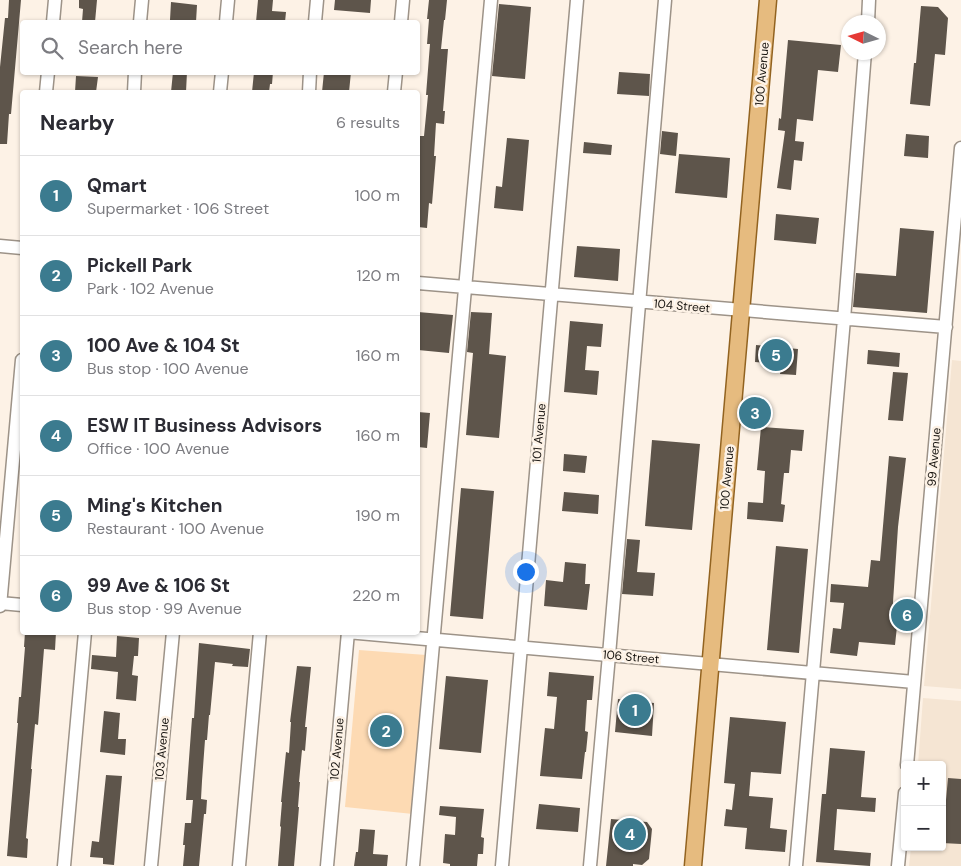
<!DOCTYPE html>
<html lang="en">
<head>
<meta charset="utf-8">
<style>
	body { margin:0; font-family:"DM Sans",sans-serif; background:#f7f7f7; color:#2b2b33 }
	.controls { position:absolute; right:15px; bottom:15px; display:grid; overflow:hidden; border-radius:5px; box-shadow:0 1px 4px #0004 }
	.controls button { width:45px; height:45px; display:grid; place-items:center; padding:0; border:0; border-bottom:1px solid #e1e1e2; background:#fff; color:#2b2b33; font:25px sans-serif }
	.compass { position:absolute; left:841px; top:15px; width:45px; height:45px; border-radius:50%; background:#fff; box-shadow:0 1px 4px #0004; rotate:275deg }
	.you { position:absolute; left:525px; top:571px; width:18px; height:18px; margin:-12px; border:4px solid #fff; border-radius:50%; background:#1a73e8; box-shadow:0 0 0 8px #1a73e833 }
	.badge { display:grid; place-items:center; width:32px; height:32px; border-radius:50%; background:#3b7b8f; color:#fff; font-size:16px; font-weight:700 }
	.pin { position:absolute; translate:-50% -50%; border:2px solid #fff; box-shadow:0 1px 5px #0006 }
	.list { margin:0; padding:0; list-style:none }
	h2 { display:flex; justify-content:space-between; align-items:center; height:65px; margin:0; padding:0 20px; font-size:21px }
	h2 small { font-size:16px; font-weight:400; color:#7c7c81 }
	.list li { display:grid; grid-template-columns:32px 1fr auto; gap:15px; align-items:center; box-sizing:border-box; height:80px; padding:0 20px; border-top:1px solid #e1e1e2 }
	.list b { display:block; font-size:19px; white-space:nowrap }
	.list p { margin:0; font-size:16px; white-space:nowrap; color:#7c7c81 }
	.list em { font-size:16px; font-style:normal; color:#7c7c81 }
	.icon { flex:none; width:28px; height:28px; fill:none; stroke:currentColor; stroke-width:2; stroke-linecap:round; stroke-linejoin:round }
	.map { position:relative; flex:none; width:961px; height:866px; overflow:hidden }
	.search { position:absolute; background:#fff; box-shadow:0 1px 4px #0004; left:20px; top:20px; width:400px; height:55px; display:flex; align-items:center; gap:12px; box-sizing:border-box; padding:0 18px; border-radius:5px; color:#7c7c81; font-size:19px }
	.panel { position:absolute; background:#fff; box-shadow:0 1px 4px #0004; left:20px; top:90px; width:400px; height:545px; border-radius:5px }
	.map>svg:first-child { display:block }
	.built { fill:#f5e5d3 }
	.green { fill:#fddab3 }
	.building { fill:#5e554b }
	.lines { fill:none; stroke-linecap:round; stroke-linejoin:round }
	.minor-casing { stroke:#9d9388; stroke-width:15 }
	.major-casing { stroke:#926320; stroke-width:19 }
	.minor { stroke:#fff; stroke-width:12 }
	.major { stroke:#e6bb7f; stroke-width:16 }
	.labels { text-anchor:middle; stroke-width:5; stroke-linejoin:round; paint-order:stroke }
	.street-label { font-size:12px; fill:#16130f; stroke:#fdf2e6 }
</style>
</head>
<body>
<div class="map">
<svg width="961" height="866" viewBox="0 0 961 866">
	<rect width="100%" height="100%" fill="#fdf2e6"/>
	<path class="built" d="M952 360 961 361V689L924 686Z
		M923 698 961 701V866H909L911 847H942V765H918Z"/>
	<path class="green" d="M359 650 426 655 413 814 345 807Z"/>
	<path class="building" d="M9 0H21L11 114H9L7 144H0V67L5 18H8Z
		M79 0H97L95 22H82L83 9 79 8Z
		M258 0H273L272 11 286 12 285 22H256Z
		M335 0H371L370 13 334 10Z
		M429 0H447L445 20H444L441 49H448L443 111H445L444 124 436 123 434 156H436L432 204 429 203 427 228 418 227V136H424L428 95H426L430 44H427L429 19H427Z
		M171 2 197 5 196 22 170 20Z
		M499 4 531 7 525 79 492 76Z
		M921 6 938 7 948 18 945 55 935 54 930 106 910 104 914 63H916Z
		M788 40 841 45 838 72 818 70 813 121 797 119 795 141 804 142 802 161 794 160 791 190 777 188 785 131 778 130 779 118 781 119Z
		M173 72H187L186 92H171Z
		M254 72H273L272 84H270L269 92H252Z
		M324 72H351L349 92H322Z
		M619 72 650 74 649 96 617 94Z
		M76 76 98 77 96 92H75Z
		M662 131 678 133 676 156 660 154Z
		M906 134 929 136 928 158 904 156Z
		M507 138 529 140 523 211 494 208 496 186 502 187Z
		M584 142 612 145 611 155 583 153Z
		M679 154 730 158 727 198 675 193Z
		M776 214 819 218 816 244 774 240Z
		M900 228 934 231 927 313 853 307 856 273 896 276Z
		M577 246 620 249 618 281 574 277Z
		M418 312 453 315 449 353 418 350Z
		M471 312 492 313 489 354 506 356 499 438 466 435 473 353 467 352Z
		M570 321 603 324 601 347 587 346 585 370 599 371 597 395 564 392Z
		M756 345 798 349 796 375 780 374 781 364 755 362Z
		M868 350 900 353 899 367 867 364Z
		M893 372 908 373 903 421 888 420Z
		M418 412 430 413 427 448 418 447Z
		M761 427 804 430 802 451 791 450 789 473H784L781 504 785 505 783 522 747 519 748 502 763 503 765 471 757 470Z
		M652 440 700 444 692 530 645 526Z
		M564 454 587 456 585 473 563 471Z
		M889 456 906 458 898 527 892 617H898L895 645 859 642 857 656 830 653 833 628 841 629 844 603 830 602 831 584 868 587 871 560 880 561Z
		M461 488 494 491 483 619 450 616Z
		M564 492 599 495 598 514 562 511Z
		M627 539 640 540 637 572 655 573 653 596 622 594Z
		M776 546 808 549 799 653 767 650Z
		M565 562 586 564 585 584H590L587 610 544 606 546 580 563 582Z
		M25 632H56L55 650 44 649 38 725 35 724 31 769H32L26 838 28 839 27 858 7 856 18 723H17L19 697H21L25 647H24Z
		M117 636 139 638 138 656H134L132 675 138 676 136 701 116 699 118 672 91 669 92 655 116 657Z
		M199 643 250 649 248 667 232 666 233 664 215 662 210 715H209L207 740H205L202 781 201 799 207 800 206 814H204L199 866H183L185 845H183L185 823H191L193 800H186L192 718H194Z
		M297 666 311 667 305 727H307L305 751 302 750 299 782H300L298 807H299L294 866H278L281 827 280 826 282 802H281L286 752 289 753 291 722H290Z
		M549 672 594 676 592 700H587L585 731 588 732 586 752H585L582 779 540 776 545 728 554 729 557 697 547 696Z
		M446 676 488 680 481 753 439 749Z
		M618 699 654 703 652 736 615 732Z
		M104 711 120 713 118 739H126L125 755 100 752Z
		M730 717 786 722 781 774 751 772 749 796 773 798 770 828 787 830 785 852 745 849 747 828 724 826 726 809 732 810 735 784 724 783Z
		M830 748 865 751 861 797 876 798 875 812 837 809 834 850 871 853 870 866 816 862 822 794H826Z
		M106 775 122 776 114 865 103 864V858L90 857 92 841 99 842Z
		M948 778 961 779V844L942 843V800H946Z
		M539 804 580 808 578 832 536 829Z
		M440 806 484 809 481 837 484 838 483 854H478L477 866H450V864L443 863 445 834 455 835 456 817 439 815Z
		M611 819 647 822 652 829 649 859 642 865 633 864V866H606Z
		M360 829 375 830 373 854 388 855 387 866H354L356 852H358Z"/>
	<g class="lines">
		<g class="minor-casing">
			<path id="minor" d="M53 22 55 0
				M140 22 142 0
				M226 22 228 0
				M315 22 317 0
				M401 22 403 0
				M868 22 869 0
				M46 92 48 72
				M134 92 135 72
				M220 92 222 72
				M309 92 310 72
				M394 92 396 72
				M0 246 22 248
				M418 283 946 327
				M0 603 22 605
				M0 606 22 360
				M347 632 914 682
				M907 765 961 148
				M64 866 85 632
				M151 866 173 632
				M239 866 260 632
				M327 866 348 632
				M413 866 491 0
				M502 866 577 0
				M590 866 609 655 665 0
				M796 866 844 319 865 52
				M898 866 905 793"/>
		</g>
		<g class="major-casing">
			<path id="major" d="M693 866 768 0"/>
		</g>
		<use href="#minor" class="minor"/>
		<use href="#major" class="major"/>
	</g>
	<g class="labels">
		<g class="street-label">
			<text transform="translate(762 74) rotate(-85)" y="4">100 Avenue</text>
			<text transform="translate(682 306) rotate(5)" y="4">104 Street</text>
			<text transform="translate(539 433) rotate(-85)" y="4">101 Avenue</text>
			<text transform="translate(934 457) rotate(-85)" y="4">99 Avenue</text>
			<text transform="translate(727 478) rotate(-85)" y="4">100 Avenue</text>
			<text transform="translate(631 657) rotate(5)" y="4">106 Street</text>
			<text transform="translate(162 749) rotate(-85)" y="4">103 Avenue</text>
			<text transform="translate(337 749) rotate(-85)" y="4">102 Avenue</text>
		</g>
	</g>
</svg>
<div class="controls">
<button>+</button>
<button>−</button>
</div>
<svg class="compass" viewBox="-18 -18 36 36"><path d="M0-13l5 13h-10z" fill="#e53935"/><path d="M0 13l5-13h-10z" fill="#7c7c81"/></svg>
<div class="you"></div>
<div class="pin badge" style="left:635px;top:710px">1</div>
<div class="pin badge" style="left:386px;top:731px">2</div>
<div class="pin badge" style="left:755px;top:413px">3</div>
<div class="pin badge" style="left:630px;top:834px">4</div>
<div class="pin badge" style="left:776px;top:355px">5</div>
<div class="pin badge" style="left:907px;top:615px">6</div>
<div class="search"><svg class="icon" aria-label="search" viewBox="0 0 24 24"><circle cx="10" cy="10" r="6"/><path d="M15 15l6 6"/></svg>Search here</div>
<section class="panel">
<h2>Nearby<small>6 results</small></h2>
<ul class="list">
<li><span class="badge">1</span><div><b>Qmart</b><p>Supermarket · 106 Street</p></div><em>100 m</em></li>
<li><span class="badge">2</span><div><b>Pickell Park</b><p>Park · 102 Avenue</p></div><em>120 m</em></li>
<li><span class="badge">3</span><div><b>100 Ave &amp; 104 St</b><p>Bus stop · 100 Avenue</p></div><em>160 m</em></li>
<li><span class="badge">4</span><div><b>ESW IT Business Advisors</b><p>Office · 100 Avenue</p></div><em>160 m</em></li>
<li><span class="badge">5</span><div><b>Ming's Kitchen</b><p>Restaurant · 100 Avenue</p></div><em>190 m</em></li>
<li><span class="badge">6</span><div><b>99 Ave &amp; 106 St</b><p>Bus stop · 99 Avenue</p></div><em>220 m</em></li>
</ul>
</section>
</div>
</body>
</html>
